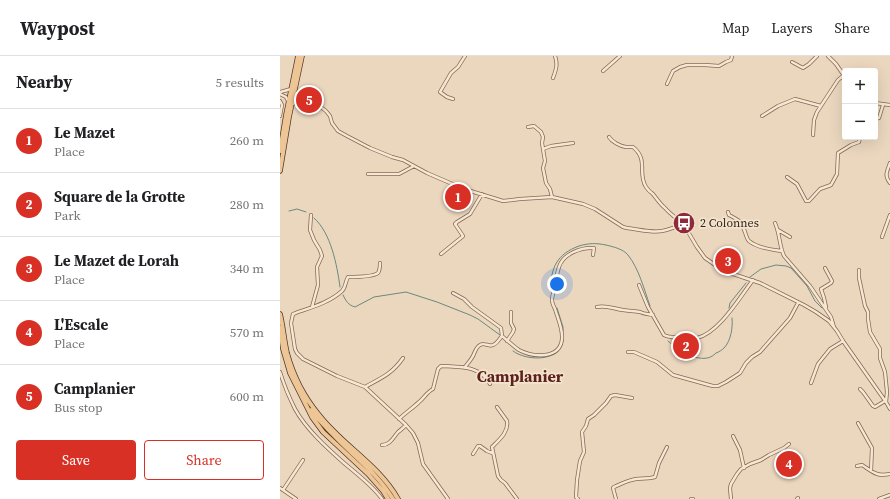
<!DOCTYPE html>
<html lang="en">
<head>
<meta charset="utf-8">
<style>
	body { margin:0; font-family:"Source Serif 4",serif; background:#f6f6f6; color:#202124 }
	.controls { position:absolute; right:12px; top:12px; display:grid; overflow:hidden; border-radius:4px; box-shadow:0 4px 16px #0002 }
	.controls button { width:36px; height:36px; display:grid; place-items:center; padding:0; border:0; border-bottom:1px solid #e0e0e0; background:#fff; color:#202124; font:20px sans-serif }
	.you { position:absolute; left:277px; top:228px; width:14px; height:14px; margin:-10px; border:3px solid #fff; border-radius:50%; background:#1a73e8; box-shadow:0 0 0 6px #1a73e833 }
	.badge { display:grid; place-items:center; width:26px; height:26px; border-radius:50%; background:#d93025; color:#fff; font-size:13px; font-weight:700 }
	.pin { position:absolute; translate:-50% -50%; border:2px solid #fff; box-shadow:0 1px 4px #0006 }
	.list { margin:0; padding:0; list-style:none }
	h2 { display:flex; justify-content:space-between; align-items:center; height:52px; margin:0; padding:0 16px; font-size:17px }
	h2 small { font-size:13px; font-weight:400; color:#757577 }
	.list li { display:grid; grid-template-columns:26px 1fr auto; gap:12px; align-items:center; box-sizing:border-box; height:64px; padding:0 16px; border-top:1px solid #e0e0e0 }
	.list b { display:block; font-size:15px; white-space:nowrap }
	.list p { margin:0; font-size:13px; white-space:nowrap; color:#757577 }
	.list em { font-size:13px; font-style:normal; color:#757577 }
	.actions { display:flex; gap:8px; padding:12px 16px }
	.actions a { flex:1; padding:9px 0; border:1px solid #d93025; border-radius:4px; text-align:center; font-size:14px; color:#d93025 }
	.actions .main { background:#d93025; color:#fff }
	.map { position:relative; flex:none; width:610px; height:443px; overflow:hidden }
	header { display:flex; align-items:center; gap:24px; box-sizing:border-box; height:56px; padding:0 20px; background:#fff; border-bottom:1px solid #e0e0e0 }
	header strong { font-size:19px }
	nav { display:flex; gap:22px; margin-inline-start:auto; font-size:14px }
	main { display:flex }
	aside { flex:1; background:#fff }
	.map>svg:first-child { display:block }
	.green { fill:#c8c793 }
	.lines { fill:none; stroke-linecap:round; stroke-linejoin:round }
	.stream { stroke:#698a7d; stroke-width:1 }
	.minor-casing { stroke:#836958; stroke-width:4 }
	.primary-casing { stroke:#50382c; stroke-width:5.5 }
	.minor { stroke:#f7e6d0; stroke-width:2.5 }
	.primary { stroke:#eec696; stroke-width:4 }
	.labels { text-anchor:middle; stroke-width:3.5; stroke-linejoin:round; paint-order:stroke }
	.poi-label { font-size:12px; fill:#33241c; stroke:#f3e3cd; text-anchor:start }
	.district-label { font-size:16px; font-weight:bold; fill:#5d211d; stroke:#f3e3cd }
</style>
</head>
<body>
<header>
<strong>Waypost</strong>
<nav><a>Map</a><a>Layers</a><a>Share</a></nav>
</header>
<main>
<aside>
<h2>Nearby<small>5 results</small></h2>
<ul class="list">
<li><span class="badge">1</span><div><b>Le Mazet</b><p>Place</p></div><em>260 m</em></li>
<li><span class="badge">2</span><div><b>Square de la Grotte</b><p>Park</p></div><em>280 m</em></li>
<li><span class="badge">3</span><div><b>Le Mazet de Lorah</b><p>Place</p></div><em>340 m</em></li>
<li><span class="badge">4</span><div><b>L'Escale</b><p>Place</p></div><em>570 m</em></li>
<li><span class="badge">5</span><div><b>Camplanier</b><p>Bus stop</p></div><em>600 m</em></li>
</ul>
<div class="actions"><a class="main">Save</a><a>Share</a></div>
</aside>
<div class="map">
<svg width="610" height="443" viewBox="0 0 610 443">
	<rect width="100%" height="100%" fill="#ebd7be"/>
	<path class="green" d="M389 281 405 282 417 284 416 299 392 288Z"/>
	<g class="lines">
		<path class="stream" d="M9 155 17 153 26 156
			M34 162C51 177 57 209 60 231
			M470 221 481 213 496 209 506 210 511 212 527 230 535 245 542 252
			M271 235C270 212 277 198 299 190 309 187 316 187 326 189 334 191 343 193 348 199 359 213 364 233 370 250
			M63 239C66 245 68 249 75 251L94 241 126 236 157 246 190 259 198 263 220 279
			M277 252 283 271V275
			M449 252 450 247 466 227
			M388 285C396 292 408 301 419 302 426 303 431 302 436 297 439 296 442 294 444 292 451 285 453 271 452 262
			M233 295C247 306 285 306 283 281"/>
		<g class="minor-casing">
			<path id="minor" d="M548 0 556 8 565 21
				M512 6 523 12 529 8 537 0
				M323 15 340 0
				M273 22C276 14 278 8 275 0
				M387 28 393 15 400 11 407 9H425L439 10 446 6 451 4 452 0
				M0 36 4 35 11 33
				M14 36 24 45 42 52 46 55 50 60 52 67 58 75 67 80 90 92 112 101 123 104 147 117 184 133 223 145 240 143 272 141 303 148 315 153 343 171 347 172C357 173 372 177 382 175 390 174 395 170 404 169L417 191 425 202 444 215 480 227 524 249 536 256 549 265 557 275 563 285 606 346 610 353
				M0 38 6 41 8 45
				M173 43 167 41 160 36 171 17 178 11 185 0
				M0 45 2 49 0 60
				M595 47 610 49
				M11 49 17 46 23 45
				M482 60 498 50 515 43 541 50
				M595 63 599 62 603 49
				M248 71 254 70 261 76 263 81 262 87 265 105 263 112 266 127 270 133 272 141
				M533 79 534 64 537 56 558 24 564 19
				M329 81C332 86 340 90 346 91 348 91 351 91 353 91 369 104 357 117 366 131 368 134 370 136 373 138 377 143 380 148 385 152 391 159 398 163 404 169
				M263 93 271 90 293 87
				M610 107C607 116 604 119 610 127
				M88 118H119L134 110
				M507 121 517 128 526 145H529L540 133 551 129 557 118 558 97 571 89 579 86 580 81
				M448 156 449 159C459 164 461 165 465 176 466 179 467 183 469 185 476 191 493 194 502 195
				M31 159 30 174 34 184 40 194 42 200 37 211 38 229 32 251
				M495 167C500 178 499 189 504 200L530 230 551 261 554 271
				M498 174 510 181
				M602 181 610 159
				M161 198 182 181 183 180 175 168 177 166 190 158 202 138
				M100 207C100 210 100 214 98 217 93 221 75 221 68 221 65 226 66 231 62 235 49 247 29 252 13 258L11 267 15 293 17 297 23 303 57 320 85 331 126 369 133 377 138 387 143 408 168 443
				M545 212 552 225 551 227 541 233 544 242 546 251
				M579 214V222L585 250 588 256V263L590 276 600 293V302L605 316 607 336 606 346
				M359 229 368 251 384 279C389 282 396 281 402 281 407 281 412 283 417 282 439 277 460 241 473 224
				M173 237 184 243 192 251 210 264 221 272 222 280
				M317 251C327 249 334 253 343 254 349 255 355 255 360 256 364 258 368 258 373 259
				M227 285 233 276 234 273 231 267V256
				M348 296H354L377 306 393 319 429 329 433 330H438L446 326 460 317 466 307 472 301 480 296 510 262 518 247
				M185 311C188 307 191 304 193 300 195 296 196 291 200 289 204 286 209 291 213 289 217 288 219 283 222 280 228 285 233 290 239 294 252 301 280 304 282 283 283 273 278 263 275 253 274 251 272 247 272 244 272 240 274 234 275 229 276 223 277 217 279 211 283 198 301 191 314 192L313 199
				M0 316C4 329 9 341 15 353 26 373 47 392 64 407 77 418 93 430 102 443
				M531 327 538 308 550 293 563 285
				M85 331C101 322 112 318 123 302
				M580 333 583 336 593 350 595 351 605 345
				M217 351 227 365C229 376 219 384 212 391L218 420 221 424 225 427 237 443
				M119 363C125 357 133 352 139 346 144 342 147 336 153 333L158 313 161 310C179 311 200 309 210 328
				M578 367 592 392 591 415
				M453 380 460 394 464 412
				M102 389C110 389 113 382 118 376 121 374 123 372 126 369
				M193 398 198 390H200L207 395 212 397
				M577 410 582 409C593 416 597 421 610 418
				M0 432 16 443
				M3 434 23 404
				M298 443 296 441 297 424 300 405 304 396 302 376 306 370 308 363 314 359 326 347 331 340 335 339 352 342
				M336 443 333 432 334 431C341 428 348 424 356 423 362 422 369 423 375 421L379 407 387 391
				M411 443H413
				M451 443 450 432 451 428 457 418 461 413 470 408 481 404 489 399 504 392 509 388
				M517 443 518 442
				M599 443 610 439"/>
		</g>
		<g class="primary-casing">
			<path id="primary" d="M0 95 6 59 18 0
				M0 115 9 61 22 0
				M0 258C3 270 4 284 7 297 13 319 24 341 39 359 63 390 98 408 118 443
				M0 272 3 293 10 317 32 361 43 376 88 418 103 435 108 443
				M31 354C43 369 57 383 72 397 87 411 102 425 113 443"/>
		</g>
		<use href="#minor" class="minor"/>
		<use href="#primary" class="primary"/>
	</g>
	<defs>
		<g id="bus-disc" transform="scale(1.15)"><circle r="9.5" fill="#8f2a39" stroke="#f3e3cd"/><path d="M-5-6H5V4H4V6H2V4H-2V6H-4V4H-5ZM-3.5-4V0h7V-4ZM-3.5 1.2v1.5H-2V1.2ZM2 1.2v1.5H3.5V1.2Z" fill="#fff"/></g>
	</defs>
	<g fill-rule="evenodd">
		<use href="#bus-disc" x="404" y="167"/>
	</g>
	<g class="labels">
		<g class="poi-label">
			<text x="420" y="171">2 Colonnes</text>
		</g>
		<g class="district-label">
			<text x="240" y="326">Camplanier</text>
		</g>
	</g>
</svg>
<div class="controls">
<button>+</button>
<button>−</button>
</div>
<div class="you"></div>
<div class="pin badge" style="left:178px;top:141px">1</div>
<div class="pin badge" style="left:406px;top:290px">2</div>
<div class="pin badge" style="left:448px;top:205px">3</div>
<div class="pin badge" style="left:509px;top:408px">4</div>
<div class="pin badge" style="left:29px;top:44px">5</div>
</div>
</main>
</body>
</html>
